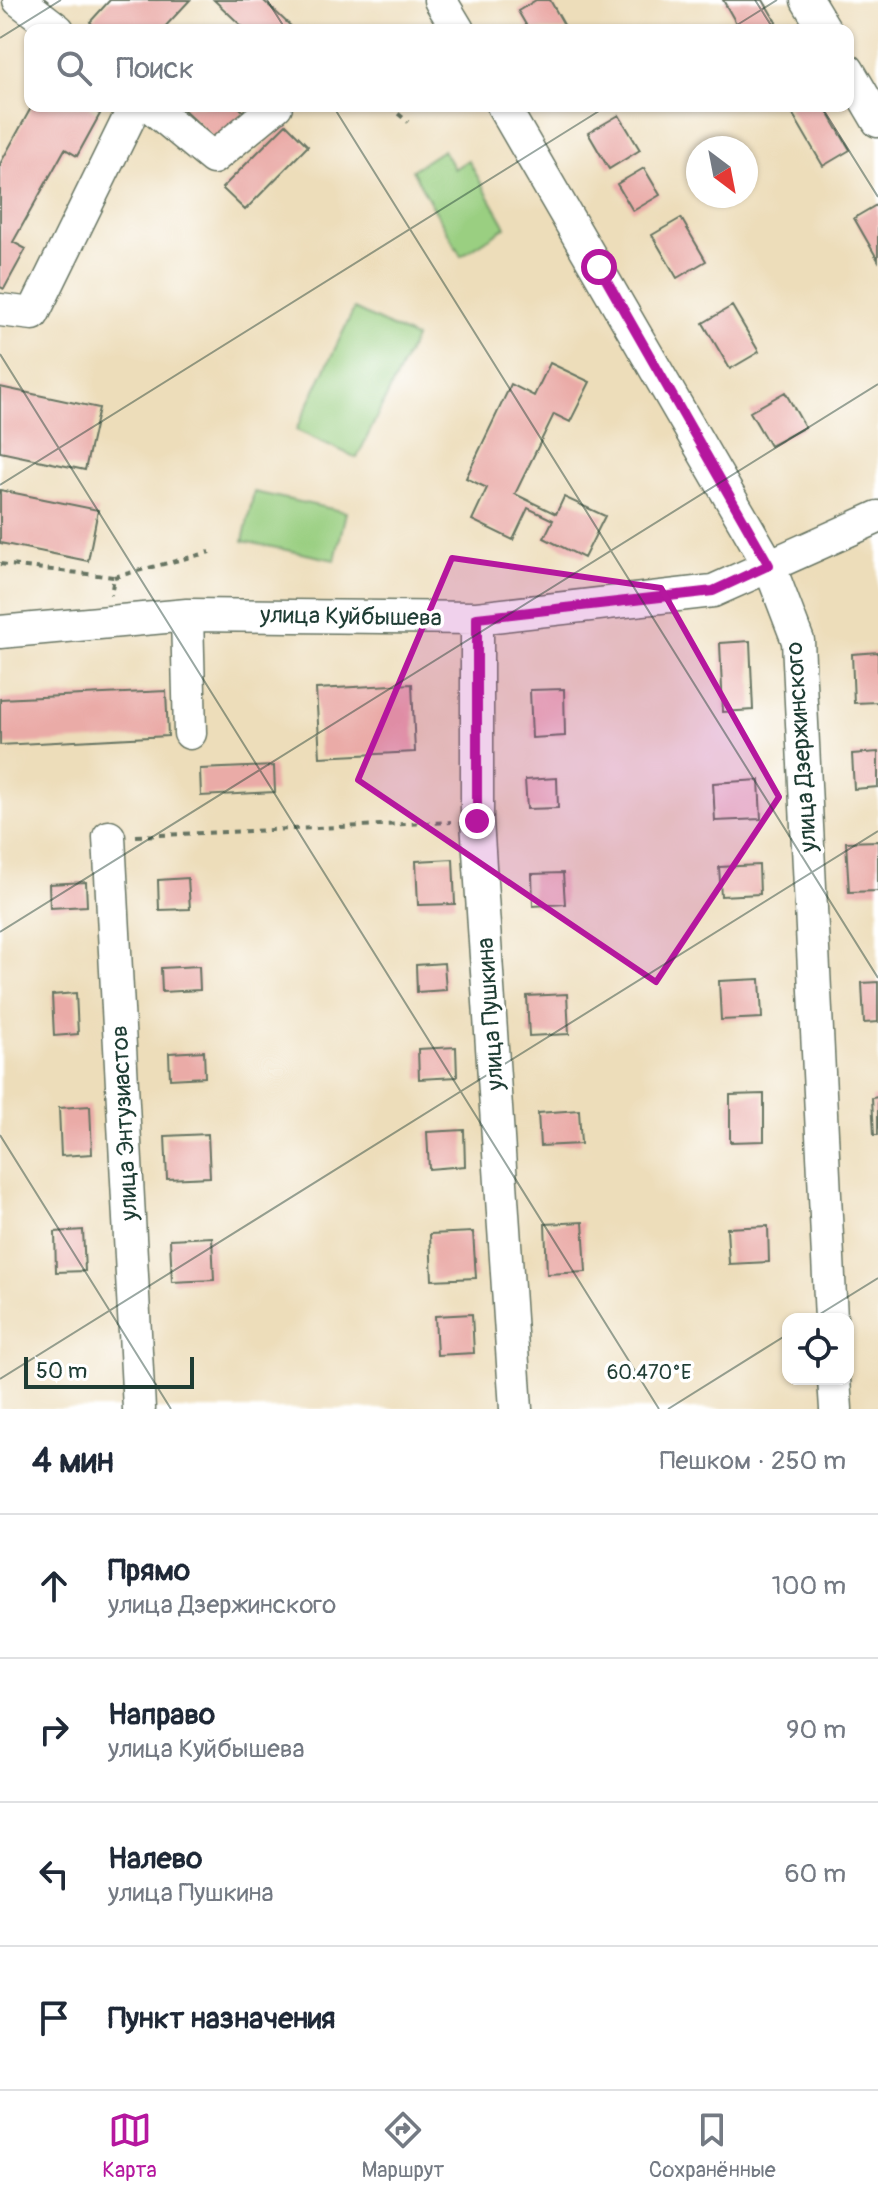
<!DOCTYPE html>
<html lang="ru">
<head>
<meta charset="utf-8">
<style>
	body { margin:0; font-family:Pangolin,sans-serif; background:#f6f6f7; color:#1f2937 }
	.controls { position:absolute; right:24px; bottom:24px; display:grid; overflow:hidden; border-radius:16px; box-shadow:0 2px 6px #0004 }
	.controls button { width:72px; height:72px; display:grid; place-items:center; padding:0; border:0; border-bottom:2px solid #e0e1e3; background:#fff; color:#1f2937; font:40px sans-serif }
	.compass { position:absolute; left:686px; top:136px; width:72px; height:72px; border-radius:50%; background:#fff; box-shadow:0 2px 6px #0004; rotate:148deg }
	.scale { position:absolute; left:24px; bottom:20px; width:170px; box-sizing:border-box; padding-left:8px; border:4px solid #1f3d34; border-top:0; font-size:22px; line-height:28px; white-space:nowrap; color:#1f3d34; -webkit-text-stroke:6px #fff; paint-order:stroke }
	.stop { position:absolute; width:24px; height:24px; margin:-18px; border:6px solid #b5179e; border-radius:50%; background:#fff }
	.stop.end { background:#b5179e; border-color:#fff; box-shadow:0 2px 8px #0008 }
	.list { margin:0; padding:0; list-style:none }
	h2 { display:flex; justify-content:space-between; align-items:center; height:104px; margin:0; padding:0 32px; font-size:34px }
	h2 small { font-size:26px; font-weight:400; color:#747a83 }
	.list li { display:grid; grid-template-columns:52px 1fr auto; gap:24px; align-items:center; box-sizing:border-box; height:144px; padding:0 32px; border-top:2px solid #e0e1e3 }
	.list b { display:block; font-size:30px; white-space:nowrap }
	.list p { margin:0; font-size:26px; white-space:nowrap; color:#747a83 }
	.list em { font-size:26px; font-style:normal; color:#747a83 }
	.icon { flex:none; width:44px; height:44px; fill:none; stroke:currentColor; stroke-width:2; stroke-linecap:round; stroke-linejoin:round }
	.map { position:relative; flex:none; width:878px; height:1409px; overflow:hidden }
	.search { position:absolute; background:#fff; box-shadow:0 2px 6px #0004; left:24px; right:24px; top:24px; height:88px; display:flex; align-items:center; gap:20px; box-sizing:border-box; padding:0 28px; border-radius:16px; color:#747a83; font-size:30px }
	.sheet { height:680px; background:#fff }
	nav { display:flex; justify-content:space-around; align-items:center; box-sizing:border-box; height:112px; border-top:2px solid #e0e1e3; background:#fff; font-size:22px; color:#747a83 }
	nav a { display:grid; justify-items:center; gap:4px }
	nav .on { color:#b5179e }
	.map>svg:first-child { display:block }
	.pitch { fill:#9acf81; stroke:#5c865a; stroke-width:2 }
	.building { fill:#eaaba7 }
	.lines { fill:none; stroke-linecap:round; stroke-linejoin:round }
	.minor-casing { stroke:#677563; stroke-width:35 }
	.path { stroke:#677563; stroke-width:4; stroke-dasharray:6 6; stroke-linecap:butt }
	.minor { stroke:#fff; stroke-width:32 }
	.route { stroke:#b5179e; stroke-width:10 }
	.marked { fill:#b5179e; fill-opacity:0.2; stroke:#b5179e; stroke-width:6; stroke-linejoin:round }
	.ticks { fill:none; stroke:#1f3d34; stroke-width:2; stroke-opacity:0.45 }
	.labels { text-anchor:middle; stroke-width:7; stroke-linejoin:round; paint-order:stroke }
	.street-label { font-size:24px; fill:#1f3d34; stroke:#fff }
	.ticks-label { font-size:20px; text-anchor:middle; fill:#1f3d34; stroke:#fff; stroke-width:7; stroke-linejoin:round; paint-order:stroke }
</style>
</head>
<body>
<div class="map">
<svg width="878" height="1409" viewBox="0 0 878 1409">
	<rect width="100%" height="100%" fill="#fff"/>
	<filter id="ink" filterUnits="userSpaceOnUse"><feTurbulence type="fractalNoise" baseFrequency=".0125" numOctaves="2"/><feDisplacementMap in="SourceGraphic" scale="16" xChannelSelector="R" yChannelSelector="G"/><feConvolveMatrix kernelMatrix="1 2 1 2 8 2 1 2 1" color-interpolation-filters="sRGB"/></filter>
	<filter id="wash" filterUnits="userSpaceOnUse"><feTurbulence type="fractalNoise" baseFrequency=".006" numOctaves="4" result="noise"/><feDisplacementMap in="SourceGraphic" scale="32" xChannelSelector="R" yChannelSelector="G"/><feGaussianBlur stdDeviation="1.8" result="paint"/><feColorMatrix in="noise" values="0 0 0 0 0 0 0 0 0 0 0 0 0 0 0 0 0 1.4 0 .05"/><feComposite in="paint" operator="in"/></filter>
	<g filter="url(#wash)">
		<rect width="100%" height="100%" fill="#edddba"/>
		<path class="pitch" d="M443 150 454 169 468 160 506 227 461 256 412 170Z
			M354 309 415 338 357 458 296 430Z
			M254 492 346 512 335 560 243 541Z"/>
		<g id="blocks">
			<path class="building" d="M110 0H190L162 30H98L90 22Z
				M214 0H263L295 30H246Z
				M536 0H550L567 30H529L518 11Z
				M723 0H763L776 22 761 30H740Z
				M32 106H87L100 114 77 156 65 149 13 242 26 249 4 289 0 287V164Z
				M180 106H238L245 113 218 142Z
				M788 106H824L850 150 823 166Z
				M619 115 640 150 609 169 588 133Z
				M286 124 308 146 245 210 222 188Z
				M644 168 660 195 633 211 617 184Z
				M878 204V260L854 218Z
				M681 218 706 261 677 278 652 235Z
				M732 306 759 352 730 369 703 323Z
				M550 363 590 382 570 422 554 414 515 494 556 514 564 497 605 516 584 558 544 538 553 520 528 508 513 540 472 520 487 488 466 478 511 384 534 396Z
				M0 387 99 408 85 470 0 452Z
				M785 392 805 427 770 446 750 412Z
				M0 490 98 510 88 561 0 543Z
				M750 641 753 710 723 712 720 643Z
				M878 652V702L854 703 852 654Z
				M412 684 415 752 320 757 316 689Z
				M564 689 565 736 532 738 530 690Z
				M166 691 168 736 0 745V699Z
				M878 752V787L854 789 852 754Z
				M274 766 275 792 201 796 200 769Z
				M557 778 558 808 527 809 525 780Z
				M759 780 761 819 715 821 713 783Z
				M878 841V891L849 892 846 842Z
				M453 859 455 904 418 905 416 861Z
				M759 865 760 894 721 896 719 867Z
				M563 873 565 904 533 906 532 874Z
				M188 878 190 909 159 910 158 880Z
				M86 882 87 906 50 908 49 884Z
				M444 963 446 990 417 992 416 965Z
				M199 966 200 990 162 992 161 968Z
				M760 979 762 1018 721 1020 719 981Z
				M878 982V1022L864 1023 862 983Z
				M76 993 78 1034 54 1036 52 995Z
				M567 994 569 1034 529 1036 527 996Z
				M456 1047 457 1077 419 1079 418 1049Z
				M204 1051 205 1077 170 1079 169 1053Z
				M764 1094V1141L730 1142V1095Z
				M878 1097V1135H874L872 1098Z
				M90 1106 92 1154 61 1156 59 1108Z
				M579 1110 581 1144 540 1146 538 1113Z
				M464 1130 465 1166 429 1169 427 1132Z
				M208 1134 210 1177 167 1179 165 1136Z
				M583 1222 586 1272 547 1274 545 1224Z
				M768 1226 769 1262 729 1264 727 1228Z
				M83 1230 85 1271 56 1272 55 1232Z
				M473 1232 476 1278 432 1280 430 1234Z
				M212 1237 214 1280 172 1282 170 1239Z
				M472 1314 474 1353 437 1355 435 1316Z"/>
		</g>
	</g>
	<g filter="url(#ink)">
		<use href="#blocks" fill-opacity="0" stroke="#677563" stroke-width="2"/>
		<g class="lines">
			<g class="minor-casing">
				<path id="minor" d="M19 0 58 30
					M440 0 458 30
					M807 0 825 30
					M848 70 878 121
					M150 106 213 158 276 106
					M503 106 769 565 798 641 831 1319
					M0 310 33 314 128 120
					M187 615 190 733
					M477 618V821L516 1409
					M0 632 187 615 477 618 713 591 878 517
					M109 837 139 1409
					M834 1379 836 1409"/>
			</g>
			<path class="path" d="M389 106 408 122
				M0 564 114 577 111 595
				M114 577 210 552
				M136 836 451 822"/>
			<use href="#minor" class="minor"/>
		</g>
	</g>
	<g class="lines" filter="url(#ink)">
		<path class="route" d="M477 821V618L713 591 769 565 599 267"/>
	</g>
	<path class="marked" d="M452 558 661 588 779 797 656 982 358 780Z"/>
	<path class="ticks" d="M267 0 286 30M755 0 774 30M729 30 777 0M0 38 61 0M333 106 878 978M821 106 878 197M0 354 659 1409M0 485 607 106M0 932 878 384M0 1135 171 1409M812 1319 878 1278M0 1379 878 831M668 1409 788 1334"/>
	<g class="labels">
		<g class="street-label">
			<text transform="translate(351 616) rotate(1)" y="8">улица Куйбышева</text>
			<text transform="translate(801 747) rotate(-94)" y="8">улица Дзержинского</text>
			<text transform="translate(490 1014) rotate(-94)" y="8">улица Пушкина</text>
			<text transform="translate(124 1123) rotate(-93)" y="8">улица Энтузиастов</text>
		</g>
	</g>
	<g class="ticks-label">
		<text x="649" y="1379">60.470°E</text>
	</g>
</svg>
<div class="controls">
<button><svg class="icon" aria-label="locate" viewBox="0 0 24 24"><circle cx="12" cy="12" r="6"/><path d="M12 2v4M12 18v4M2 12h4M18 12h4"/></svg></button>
</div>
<svg class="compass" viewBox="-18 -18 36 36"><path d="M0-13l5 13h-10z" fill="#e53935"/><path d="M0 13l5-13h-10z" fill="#747a83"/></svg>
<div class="scale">50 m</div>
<div class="stop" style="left:599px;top:267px"></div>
<div class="stop end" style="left:477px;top:821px"></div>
<div class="search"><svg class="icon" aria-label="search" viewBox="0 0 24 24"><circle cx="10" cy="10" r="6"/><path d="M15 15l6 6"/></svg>Поиск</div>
</div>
<section class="sheet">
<h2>4 мин<small>Пешком · 250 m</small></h2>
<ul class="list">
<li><svg class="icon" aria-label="ahead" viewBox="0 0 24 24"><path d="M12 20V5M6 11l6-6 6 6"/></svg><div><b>Прямо</b><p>улица Дзержинского</p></div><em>100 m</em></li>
<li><svg class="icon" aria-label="right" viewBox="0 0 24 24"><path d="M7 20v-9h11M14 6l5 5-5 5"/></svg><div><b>Направо</b><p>улица Куйбышева</p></div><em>90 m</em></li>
<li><svg class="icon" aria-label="left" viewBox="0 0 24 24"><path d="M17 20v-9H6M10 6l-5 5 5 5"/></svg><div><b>Налево</b><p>улица Пушкина</p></div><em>60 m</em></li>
<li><svg class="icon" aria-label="arrive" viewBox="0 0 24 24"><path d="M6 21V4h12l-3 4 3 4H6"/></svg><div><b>Пункт назначения</b></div></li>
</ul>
</section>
<nav>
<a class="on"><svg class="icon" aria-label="map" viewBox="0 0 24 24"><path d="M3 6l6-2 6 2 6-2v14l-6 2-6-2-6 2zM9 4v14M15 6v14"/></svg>Карта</a>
<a><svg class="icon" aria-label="directions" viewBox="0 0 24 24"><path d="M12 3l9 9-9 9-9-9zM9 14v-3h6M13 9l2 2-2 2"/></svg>Маршрут</a>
<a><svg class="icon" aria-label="saved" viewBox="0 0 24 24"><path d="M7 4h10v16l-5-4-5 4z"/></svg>Сохранённые</a>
</nav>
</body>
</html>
